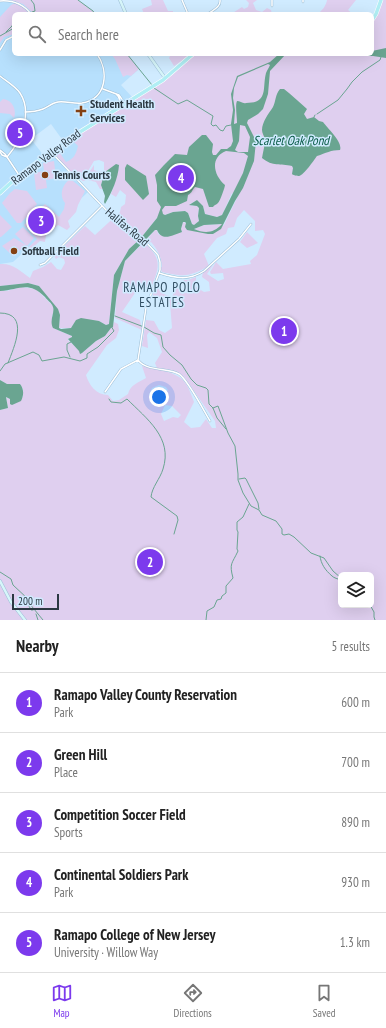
<!DOCTYPE html>
<html lang="en">
<head>
<meta charset="utf-8">
<style>
	body { margin:0; font-family:"PT Sans Narrow",sans-serif; background:#f6f6f6; color:#222 }
	.controls { position:absolute; right:12px; bottom:12px; display:grid; overflow:hidden; border-radius:6px; box-shadow:0 4px 16px #0002 }
	.controls button { width:36px; height:36px; display:grid; place-items:center; padding:0; border:0; border-bottom:1px solid #e0e0e0; background:#fff; color:#222; font:20px sans-serif }
	.scale { position:absolute; left:12px; bottom:10px; width:47px; box-sizing:border-box; padding-left:4px; border:2px solid #2b3842; border-top:0; font-size:11px; line-height:14px; white-space:nowrap; color:#2b3842; -webkit-text-stroke:3px #d0ebff; paint-order:stroke }
	.you { position:absolute; left:159px; top:397px; width:14px; height:14px; margin:-10px; border:3px solid #fff; border-radius:50%; background:#1a73e8; box-shadow:0 0 0 6px #1a73e833 }
	.badge { display:grid; place-items:center; width:26px; height:26px; border-radius:50%; background:#7c3aed; color:#fff; font-size:13px; font-weight:700 }
	.pin { position:absolute; translate:-50% -50%; border:2px solid #fff; box-shadow:0 1px 4px #0006 }
	.list { margin:0; padding:0; list-style:none }
	h2 { display:flex; justify-content:space-between; align-items:center; height:52px; margin:0; padding:0 16px; font-size:17px }
	h2 small { font-size:13px; font-weight:400; color:#767676 }
	.list li { display:grid; grid-template-columns:26px 1fr auto; gap:12px; align-items:center; box-sizing:border-box; height:60px; padding:0 16px; border-top:1px solid #e0e0e0 }
	.list b { display:block; font-size:15px; white-space:nowrap }
	.list p { margin:0; font-size:13px; white-space:nowrap; color:#767676 }
	.list em { font-size:13px; font-style:normal; color:#767676 }
	.icon { flex:none; width:22px; height:22px; fill:none; stroke:currentColor; stroke-width:2; stroke-linecap:round; stroke-linejoin:round }
	.map { position:relative; flex:none; width:386px; height:620px; overflow:hidden }
	.search { position:absolute; background:#fff; box-shadow:0 4px 16px #0002; left:12px; right:12px; top:12px; height:44px; display:flex; align-items:center; gap:10px; box-sizing:border-box; padding:0 14px; border-radius:6px; color:#767676; font-size:15px }
	.sheet { height:352px; background:#fff }
	nav { display:flex; justify-content:space-around; align-items:center; box-sizing:border-box; height:56px; border-top:1px solid #e0e0e0; background:#fff; font-size:11px; color:#767676 }
	nav a { display:grid; justify-items:center; gap:2px }
	nav .on { color:#7c3aed }
	.map>svg:first-child { display:block }
	.built { fill:#b7e0fd; fill-rule:evenodd }
	.green { fill:#dfcfef; fill-rule:evenodd }
	.water { fill:#6aa591; fill-rule:evenodd }
	.lines { fill:none; stroke-linecap:round; stroke-linejoin:round }
	.stream { stroke:#6aa591; stroke-width:1 }
	.street-casing { stroke:#9dbed6; stroke-width:2.5 }
	.secondary-casing { stroke:#9dbed6; stroke-width:3.5 }
	.primary-casing { stroke:#fff; stroke-width:4.5 }
	.street { stroke:#fff; stroke-width:1.5 }
	.secondary { stroke:#d7f6fa; stroke-width:2.5 }
	.primary { stroke:#b0eef4; stroke-width:3.5 }
	.poi-dot { fill:#844113; stroke:#d0ebff; stroke-width:1.5 }
	.labels { text-anchor:middle; stroke-width:3; stroke-linejoin:round; paint-order:stroke }
	.poi-label { font-size:12px; font-weight:bold; fill:#2b3842; stroke:#d0ebff; text-anchor:start }
	.street-label { font-size:12px; fill:#2b3842; stroke:#d0ebff }
	.water-label { font-size:13px; font-style:italic; fill:#0a5b47; stroke:#d0ebff }
	.neighbourhood-label { font-size:13px; letter-spacing:1px; fill:#314e62; stroke:#d0ebff }
</style>
</head>
<body>
<div class="map">
<svg width="386" height="620" viewBox="0 0 386 620">
	<rect width="100%" height="100%" fill="#d0ebff"/>
	<path class="built" d="M0 0H78L93 11 95 14H14V54H127L139 69 121 85 132 97 75 132 92 149 66 171 88 192 13 262 0 264ZM51 124 64 142 44 156 31 139Z"/>
	<path class="green" d="M10 0H78L93 11 95 14H85L80 12 71 14H34L23 4Z
		M151 0H163L168 11H173V14H144L142 9 152 5Z
		M246 0H257L253 3 256 10 262 12 267 8 271 10 272 14H231L242 7 244 9 248 7 249 3Z
		M327 0H356L348 10 353 14H317C322 11 326 6 327 0Z
		M382 0H386V620H0V410L8 408 6 397 10 399 23 397V389L20 384H7L0 380V291H7L21 287 36 289 53 306 54 311 52 316 53 328 72 336V337L68 339V340L82 353 96 341 105 336 111 328 113 327 114 322 118 324 119 330 116 338 107 345 86 375C89 385 96 395 108 395L113 401 119 400 128 394C130 385 139 382 146 378L142 366C151 368 171 371 179 377 187 381 191 394 194 402L184 422 191 428 200 427 206 419 212 428H216L215 421 184 377 172 370 157 368 155 363 162 352 157 338 149 332 147 335 148 348 142 346 146 320 154 321 159 330 165 333 172 328 170 303 163 298 153 296V293L156 285 161 293 172 297 175 290 178 288 182 294 188 292V285L183 280H188L196 277V287L204 292 210 291 209 282 202 277 203 272 213 265 207 274 218 281 224 279 223 273 211 274 210 272 216 262 223 269 251 264 250 261 257 255 265 234 263 230 255 231V221L244 210 237 218 234 227 228 228 226 234 217 238 204 254 209 266C189 277 184 277 162 272L160 267H162C161 256 158 250 151 242L149 243 146 240 156 229 159 235H174L177 233 182 232 181 229 183 222 186 223 188 230 213 234 224 225 237 198 232 193 222 215 217 217 205 214 203 206 196 201 190 204 192 206 195 205 199 207 198 216 199 221 194 225 192 224 188 213 185 211 173 212 165 215 161 213 140 239 129 249 114 275 109 324 106 325 99 321 77 320 71 328H59L60 315 39 286 28 283 0 286V264C13 263 20 271 30 278L33 271 43 267 51 262 57 269 61 270 65 263 64 259 59 257 56 259 54 256 85 226 95 235 120 212 121 207 125 204 126 195 120 190 116 197 111 194 114 186 105 172 101 185 103 189H100L96 182 88 180 90 171 94 165V170L99 172 104 170V162L99 160 94 161 88 171 85 181H83L72 174 54 154V151L60 153 66 162C74 159 76 154 78 146L72 140 78 134 129 104 130 102 172 75 196 54H372V19ZM159 385 166 387 168 390 164 394 161 399 152 400 149 395 152 388ZM165 405 172 406 181 415 178 418 173 417 164 421 161 414ZM341 575H371V605H341Z
		M15 3 25 8 30 14H14V34L4 37 0 43V17L11 5Z
		M111 54H127L139 69 131 76 127 75 123 77 115 59Z
		M171 54H192L174 66 169 58Z
		M3 99C12 100 17 109 14 118L10 114 0 113V102Z
		M54 161 56 178 46 180 47 188 36 190 34 173 44 171 43 163Z
		M69 180 73 181 85 191 78 205 76 212 68 221 70 227 67 230 58 225 46 235 45 242 40 241 32 248 26 257 25 251 37 239 24 225 45 204 59 217 64 209 65 203C59 196 62 185 69 180Z
		M15 189 27 191 37 204 21 223H17L2 203 10 193Z
		M0 215 12 227 1 237H0Z
		M223 224C214 233 205 235 194 229L204 225Z
		M23 227 34 238 27 246 15 234Z
		M247 232 258 243 247 248 240 242Z
		M14 238 26 245 13 256 2 246Z
		M144 242C162 259 160 266 151 288L137 290 122 312 140 320 142 330 115 318 117 291 125 261Z"/>
	<path class="water" d="M386 48V58L373 56H361L334 54H372V51Z
		M279 54H286L270 71 268 94 263 109 258 114 248 120 247 123 256 141 254 161 243 188 235 201 221 229 213 234H208L187 230 185 227 186 223 185 222H183L181 229 182 232C173 235 162 242 157 230H155L125 261 117 291 113 327 111 328 105 336 96 341 82 353 80 354 79 351 68 339 72 337V336L53 328C49 320 55 313 53 307 52 303 47 300 45 297 28 280 19 290 0 291V286L28 283 39 286 58 309 60 315 59 328 61 329 71 328 76 320 81 318 99 321 106 325 109 324 114 275 129 249 140 239 157 218 161 207 157 201V185L155 175 164 165 175 154 187 155 189 147 202 135H206L213 144 212 152 213 155H216L221 149H227L231 146 233 141 231 124 233 110 231 94 237 76 270 62ZM268 64 270 65C269 68 267 70 266 73 262 88 269 103 246 103 243 104 240 101 237 101 235 105 237 116 237 123L234 124 235 110 233 98 234 88 238 77ZM240 125 245 126 250 137 248 152H238L235 150 239 141ZM226 151 244 153 248 156 243 173 222 215 217 217 205 214 203 206 197 200 189 205 197 206 199 208 198 216 199 221 194 225 192 224 188 213 185 211 173 212 165 215 163 214 162 210 165 206H176L187 201 188 195C192 193 192 190 195 187L203 189 209 207H213C214 205 216 205 218 203 220 201 225 187 225 185 213 175 210 157 226 151ZM222 224C214 233 205 234 194 229L204 225Z
		M280 89H284C292 95 299 102 307 109L304 114 307 119 314 117 319 121 323 122C328 129 343 142 340 150 331 150 326 153 317 156 314 160 304 175 299 176 298 176 292 175 292 174L293 168 292 166C280 163 273 167 262 158 263 152 265 145 265 139 264 136 262 133 262 130 262 122 269 113 273 107 276 101 275 95 280 89Z
		M116 164 119 165C118 179 112 192 105 204L104 202 105 196 101 185 105 172Z
		M127 164 146 176 149 194 143 200 125 180V168Z
		M0 380 7 384H20C24 389 24 395 21 401L12 405 10 404V399L6 397 8 408 0 410Z"/>
	<g class="lines">
		<path class="stream" d="M31 0 34 4 35 11 32 12
			M78 0 93 11 95 14
			M6 32 12 26 14 22
			M0 36 14 28
			M127 54 152 85
			M154 88 178 104 187 100 213 116 211 124 213 126 216 125 220 130 223 131 226 126 231 125
			M317 114 338 100 347 89 352 82 362 72 380 60 381 57
			M314 117 315 115
			M0 313C30 313 14 347 8 363
			M115 316 144 327 154 333 161 335 163 347 170 355 182 365 191 379 197 385 206 388 208 390 209 404 213 408 217 418 226 429
			M70 357 67 350V344L71 342
			M0 371 5 364 33 352 39 355 42 361 64 357 80 361 87 358V354L98 347 114 331 111 326
			M109 399 111 402 121 403 127 399C147 419 173 438 163 469 160 479 152 487 151 497L177 516 178 520 174 534
			M213 408 218 406 228 433 235 446 238 474V480L243 493 251 506 259 510 262 515 276 521 282 529V534L284 535 289 534 294 537 311 553 324 558 333 571 341 578
			M239 479 245 478 246 479 258 503 259 509
			M320 556C321 564 325 570 332 576 334 578 338 579 341 580
			M0 572 11 579 13 585 28 599 29 603 43 620
			M371 599V600
			M28 604 31 610H33
			M370 605 374 612V617L375 620
			M36 614 38 620
			M206 620 207 611 214 607 217 600 221 599 222 596 226 593V586L233 578C229 563 232 564 238 551L237 549 238 532 237 530V522L243 517 249 504"/>
		<g class="street-casing">
			<path id="street" d="M182 0 188 14
				M0 1C13 0 23 4 31 14
				M303 2V0
				M272 6V0
				M208 14C213 10 221 7 220 0
				M0 50 6 40 14 36
				M0 76C6 81 15 86 20 93 33 113 21 141 7 157
				M103 89 119 95 125 104
				M116 94C121 98 120 102 118 107
				M25 112C31 112 38 111 43 109 48 107 52 103 58 102 66 101 74 104 82 103 107 99 109 71 97 54
				M0 150 5 154 19 175
				M0 152 2 155 7 157
				M52 153 107 211 146 242 158 255 160 262V270L146 308 138 360C147 372 168 367 179 374 188 380 204 411 210 421
				M40 265 45 263 102 206
				M159 273C175 278 189 281 204 271L239 239 251 224
				M105 392 121 369 138 360"/>
		</g>
		<g class="secondary-casing">
			<path id="secondary" d="M120 0 126 14
				M148 54 165 78
				M0 581 11 602 25 620"/>
		</g>
		<g class="primary-casing">
			<path id="primary" d="M372 20 376 14 381 0
				M0 193 16 178 64 142 163 80 193 54"/>
		</g>
		<use href="#street" class="street"/>
		<use href="#secondary" class="secondary"/>
		<use href="#primary" class="primary"/>
	</g>
	<g class="poi-dot">
		<path d="M79 105h4v4h4v4h-4v4h-4v-4h-4v-4h4z"/>
		<circle cx="45" cy="175" r="4"/>
		<circle cx="14" cy="251" r="4"/>
	</g>
	<g class="labels">
		<g class="poi-label">
			<text x="90" y="108">Student Health<tspan x="90" dy="14">Services</tspan></text>
			<text x="53" y="179">Tennis Courts</text>
			<text x="22" y="255">Softball Field</text>
		</g>
		<g class="street-label">
			<text transform="translate(46 157) rotate(-37)" y="4">Ramapo Valley Road</text>
			<text transform="translate(127 227) rotate(40)" y="4">Halifax Road</text>
		</g>
		<g class="water-label">
			<text x="291" y="145">Scarlet Oak Pond</text>
		</g>
		<g class="neighbourhood-label">
			<text x="162" y="292">RAMAPO POLO<tspan x="162" dy="15">ESTATES</tspan></text>
		</g>
	</g>
</svg>
<div class="controls">
<button><svg class="icon" aria-label="layers" viewBox="0 0 24 24"><path d="M12 4l9 5-9 5-9-5zM3 14l9 5 9-5"/></svg></button>
</div>
<div class="scale">200 m</div>
<div class="you"></div>
<div class="pin badge" style="left:284px;top:331px">1</div>
<div class="pin badge" style="left:150px;top:562px">2</div>
<div class="pin badge" style="left:41px;top:221px">3</div>
<div class="pin badge" style="left:181px;top:178px">4</div>
<div class="pin badge" style="left:20px;top:133px">5</div>
<div class="search"><svg class="icon" aria-label="search" viewBox="0 0 24 24"><circle cx="10" cy="10" r="6"/><path d="M15 15l6 6"/></svg>Search here</div>
</div>
<section class="sheet">
<h2>Nearby<small>5 results</small></h2>
<ul class="list">
<li><span class="badge">1</span><div><b>Ramapo Valley County Reservation</b><p>Park</p></div><em>600 m</em></li>
<li><span class="badge">2</span><div><b>Green Hill</b><p>Place</p></div><em>700 m</em></li>
<li><span class="badge">3</span><div><b>Competition Soccer Field</b><p>Sports</p></div><em>890 m</em></li>
<li><span class="badge">4</span><div><b>Continental Soldiers Park</b><p>Park</p></div><em>930 m</em></li>
<li><span class="badge">5</span><div><b>Ramapo College of New Jersey</b><p>University · Willow Way</p></div><em>1.3 km</em></li>
</ul>
</section>
<nav>
<a class="on"><svg class="icon" aria-label="map" viewBox="0 0 24 24"><path d="M3 6l6-2 6 2 6-2v14l-6 2-6-2-6 2zM9 4v14M15 6v14"/></svg>Map</a>
<a><svg class="icon" aria-label="directions" viewBox="0 0 24 24"><path d="M12 3l9 9-9 9-9-9zM9 14v-3h6M13 9l2 2-2 2"/></svg>Directions</a>
<a><svg class="icon" aria-label="saved" viewBox="0 0 24 24"><path d="M7 4h10v16l-5-4-5 4z"/></svg>Saved</a>
</nav>
</body>
</html>
